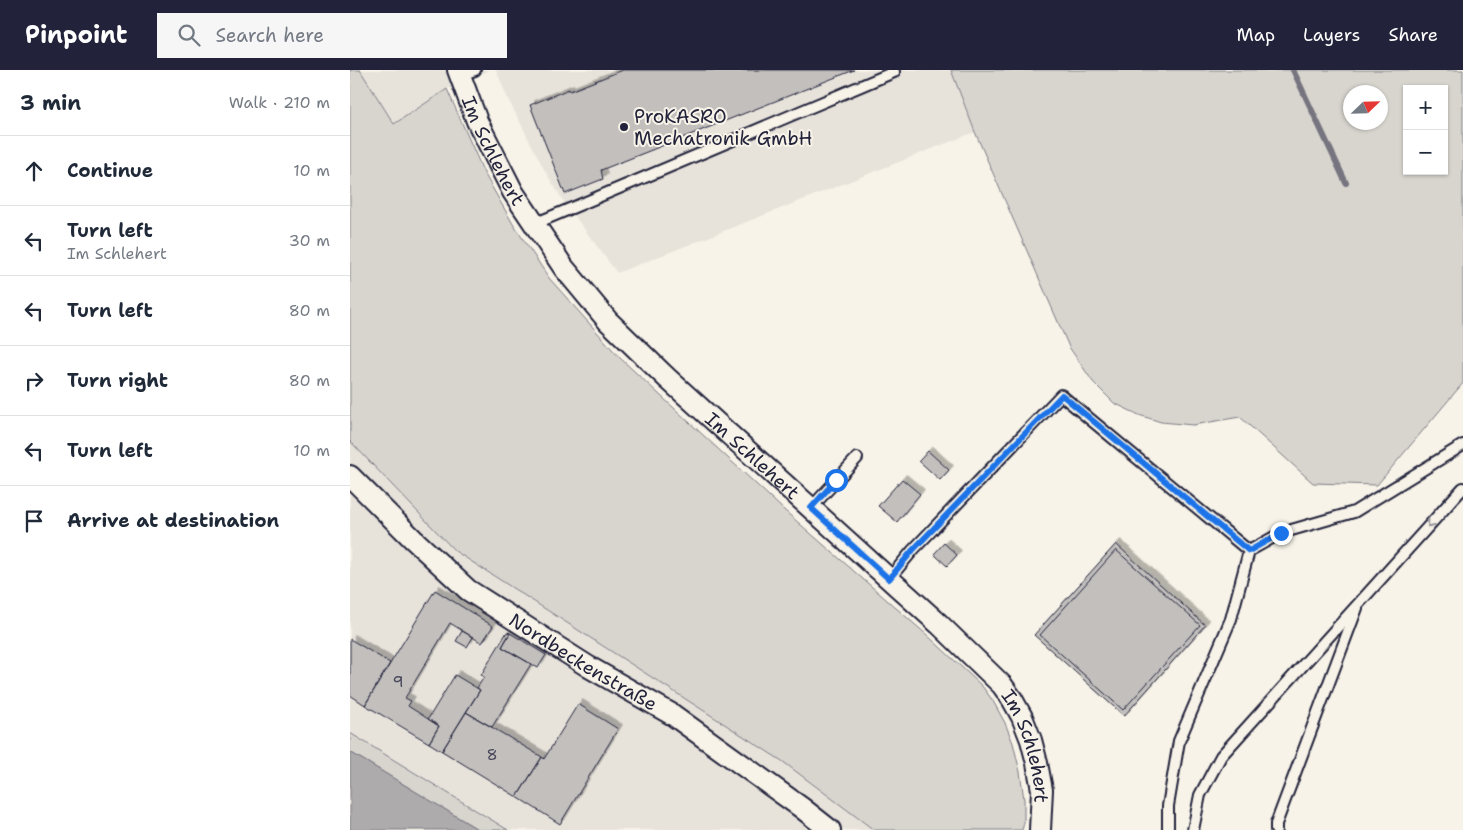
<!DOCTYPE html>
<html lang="en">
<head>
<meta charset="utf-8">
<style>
	body { margin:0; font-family:"Shantell Sans",sans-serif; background:#f6f6f7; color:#1f2937 }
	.controls { position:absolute; right:15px; top:15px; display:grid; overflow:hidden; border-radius:0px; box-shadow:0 1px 4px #0004 }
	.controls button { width:45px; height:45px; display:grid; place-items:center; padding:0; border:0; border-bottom:1px solid #e0e1e3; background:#fff; color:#1f2937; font:25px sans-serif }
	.compass { position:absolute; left:993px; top:15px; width:45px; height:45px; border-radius:50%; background:#fff; box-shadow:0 1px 4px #0004; rotate:67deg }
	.stop { position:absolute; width:15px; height:15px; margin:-11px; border:4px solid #1a73e8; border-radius:50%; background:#fff }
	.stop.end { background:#1a73e8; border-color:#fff; box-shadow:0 1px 5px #0008 }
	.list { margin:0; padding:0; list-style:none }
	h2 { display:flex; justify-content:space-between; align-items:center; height:65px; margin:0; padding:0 20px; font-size:21px }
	h2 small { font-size:16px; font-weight:400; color:#747a83 }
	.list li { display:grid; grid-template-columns:32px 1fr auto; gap:15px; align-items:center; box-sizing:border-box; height:70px; padding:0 20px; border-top:1px solid #e0e1e3 }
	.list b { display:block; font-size:19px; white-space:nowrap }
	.list p { margin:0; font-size:16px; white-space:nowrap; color:#747a83 }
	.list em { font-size:16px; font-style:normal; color:#747a83 }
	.icon { flex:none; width:28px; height:28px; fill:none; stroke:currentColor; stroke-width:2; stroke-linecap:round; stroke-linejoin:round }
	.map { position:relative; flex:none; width:1113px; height:760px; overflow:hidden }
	header { display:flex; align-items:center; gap:30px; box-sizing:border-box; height:70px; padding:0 25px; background:#22223b; color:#fff }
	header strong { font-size:24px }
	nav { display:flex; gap:28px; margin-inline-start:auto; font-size:18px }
	.search { width:350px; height:45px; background:#f6f6f7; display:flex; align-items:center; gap:12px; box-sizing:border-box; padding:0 18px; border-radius:0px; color:#747a83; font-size:19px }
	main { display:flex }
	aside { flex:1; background:#fff }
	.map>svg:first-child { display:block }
	.built { fill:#e7e3db }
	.green { fill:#d8d5cf; stroke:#7d7c85; fill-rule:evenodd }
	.water { fill:#aeabad; stroke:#76747f }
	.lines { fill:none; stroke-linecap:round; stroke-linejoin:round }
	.stream { stroke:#76747f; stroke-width:6 }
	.building { fill:#c2bfbd; stroke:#22223b; filter:url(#shadow) }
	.lane-casing { stroke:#22223b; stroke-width:14 }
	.street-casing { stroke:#22223b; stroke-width:24 }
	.lane { stroke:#f7f3e8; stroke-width:10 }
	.street { stroke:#f7f3e8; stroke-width:20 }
	.oneway { stroke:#97959a }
	.route { stroke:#1a73e8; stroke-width:6 }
	.poi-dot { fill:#22223b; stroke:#f7f3e8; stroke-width:2 }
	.labels { text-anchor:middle; stroke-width:4; stroke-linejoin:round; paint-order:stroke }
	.number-label { font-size:16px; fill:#4a495c }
	.poi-label { font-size:19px; fill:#22223b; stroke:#f7f3e8; text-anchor:start }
	.street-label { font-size:19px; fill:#22223b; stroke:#f7f3e8 }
</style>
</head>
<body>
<header>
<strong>Pinpoint</strong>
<div class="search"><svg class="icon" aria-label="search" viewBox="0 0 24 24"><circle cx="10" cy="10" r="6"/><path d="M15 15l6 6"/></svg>Search here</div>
<nav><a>Map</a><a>Layers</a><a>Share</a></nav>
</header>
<main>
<aside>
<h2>3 min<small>Walk · 210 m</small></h2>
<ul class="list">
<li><svg class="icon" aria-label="ahead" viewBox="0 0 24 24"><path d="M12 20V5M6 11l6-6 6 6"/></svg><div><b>Continue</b></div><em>10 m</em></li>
<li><svg class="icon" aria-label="left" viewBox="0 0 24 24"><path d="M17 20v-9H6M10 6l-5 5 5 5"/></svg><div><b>Turn left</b><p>Im Schlehert</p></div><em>30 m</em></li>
<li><svg class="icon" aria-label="left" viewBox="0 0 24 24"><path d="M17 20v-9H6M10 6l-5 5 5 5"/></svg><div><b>Turn left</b></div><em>80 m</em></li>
<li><svg class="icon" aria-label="right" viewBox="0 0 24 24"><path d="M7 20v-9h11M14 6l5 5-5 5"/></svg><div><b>Turn right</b></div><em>80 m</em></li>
<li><svg class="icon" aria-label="left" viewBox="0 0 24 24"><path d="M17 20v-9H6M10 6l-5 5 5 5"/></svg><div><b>Turn left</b></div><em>10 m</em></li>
<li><svg class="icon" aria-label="arrive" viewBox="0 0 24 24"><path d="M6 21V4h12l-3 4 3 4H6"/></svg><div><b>Arrive at destination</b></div></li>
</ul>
</aside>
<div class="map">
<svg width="1113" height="760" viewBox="0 0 1113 760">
	<defs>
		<filter id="shadow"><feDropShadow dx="4.5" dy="-4.5" stdDeviation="0" flood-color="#0004"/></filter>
	</defs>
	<rect width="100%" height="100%" fill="#f7f3e8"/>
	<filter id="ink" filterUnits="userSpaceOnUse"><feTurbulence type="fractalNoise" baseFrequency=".02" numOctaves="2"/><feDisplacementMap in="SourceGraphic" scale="10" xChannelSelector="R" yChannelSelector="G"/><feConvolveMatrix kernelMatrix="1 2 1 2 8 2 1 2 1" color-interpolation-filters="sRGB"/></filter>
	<g filter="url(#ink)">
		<path class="built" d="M10 0H140L97 19 44 54Z
			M146 0H601L625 62 267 203 214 132 195 101 158 29Z
			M0 371 105 481 432 691 524 760H158L0 663Z"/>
		<path class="green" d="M0 0H10L44 54 97 19 134 103 163 154 199 208 270 288 435 441 577 565 632 616 643 631 655 653 663 673 670 702 674 729V753L672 760H524L432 691 105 481 0 371Z
			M601 0H1113V313L1027 415 963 413 890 347 843 355 811 352 789 345 764 333 743 312 719 277 625 62ZM1057 19H1094V101H1057ZM1030 22V52H1001V22Z
			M0 663 158 760H129L0 682Z"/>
		<path class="water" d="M0 682 129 760H0Z"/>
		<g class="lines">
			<path class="stream" d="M943 0 996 113"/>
		</g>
		<path class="building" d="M273 0H504L251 100 253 109 215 124 180 35 219 19 220 21Z
			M578 381 599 400 590 410 569 391Z
			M552 409 570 424 547 452 528 436Z
			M594 473 607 485 597 496 584 484Z
			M766 474 855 555 774 646 684 565Z
			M766 480 850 555 773 640 690 565Z
			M85 520 143 556 132 573 100 553 55 628 61 631 58 636 89 656 79 673 15 635Z
			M112 561 123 567 117 577 106 571Z
			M157 562 160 563 152 577 181 594 142 657 116 642 130 620 127 618 134 607 131 605Z
			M160 563 196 585 188 598 152 577Z
			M0 569 40 593 15 635 0 625Z
			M105 605 130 620 92 681 79 673 89 656 78 649Z
			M228 634 268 659 210 754 167 727 192 687 194 689Z
			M116 642 192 687 167 727 92 681Z"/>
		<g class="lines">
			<g class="lane-casing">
				<path id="lane" d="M110 5 125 0
					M184 154 544 2
					M461 438 507 388
					M539 509 563 480 711 325 899 481
					M818 760V736L829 671 881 549 899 481 931 463 1004 442 1113 375
					M843 760 850 725 871 686 1113 418
					M926 760V754L1007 538"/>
			</g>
			<g class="street-casing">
				<g id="street">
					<path id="s1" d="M108 0 127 51 163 122 214 198 258 251 317 308 589 554 652 615 662 629 672 647 681 670 687 693 692 720 690 760"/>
					<path id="s2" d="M0 406 63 469 118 520 239 597 323 645 452 738 480 760"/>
				</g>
			</g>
			<use href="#lane" class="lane"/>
			<use href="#street" class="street"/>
		</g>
		<defs><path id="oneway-chevron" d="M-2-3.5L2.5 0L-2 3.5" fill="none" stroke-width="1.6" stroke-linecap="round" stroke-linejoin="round" transform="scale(1.25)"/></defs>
		<use class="oneway" href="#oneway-chevron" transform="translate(1080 454) rotate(132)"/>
	</g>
	<g class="lines" filter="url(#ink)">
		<path class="route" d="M486 410 461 438 539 509 563 480 712 325 899 481 931 463"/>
	</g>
	<circle class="poi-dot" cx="274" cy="57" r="5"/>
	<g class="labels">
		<g class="number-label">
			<text x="48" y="617">9</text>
			<text x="142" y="690">8</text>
		</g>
		<g class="poi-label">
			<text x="284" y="53">ProKASRO<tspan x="284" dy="22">Mechatronik GmbH</tspan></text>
		</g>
		<g class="street-label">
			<text dy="7" stroke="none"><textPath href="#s1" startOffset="88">Im Schlehert</textPath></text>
			<text dy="7" stroke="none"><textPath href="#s1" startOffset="492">Im Schlehert</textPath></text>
			<text dy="7" stroke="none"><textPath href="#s2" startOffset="300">Nordbeckenstraße</textPath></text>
			<text dy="7" stroke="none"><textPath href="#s1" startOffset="898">Im Schlehert</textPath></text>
		</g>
	</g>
</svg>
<div class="controls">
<button>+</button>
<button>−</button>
</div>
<svg class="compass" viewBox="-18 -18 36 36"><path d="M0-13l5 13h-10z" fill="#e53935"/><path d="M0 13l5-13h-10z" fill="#747a83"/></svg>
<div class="stop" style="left:486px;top:410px"></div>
<div class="stop end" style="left:931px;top:463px"></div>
</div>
</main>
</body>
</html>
